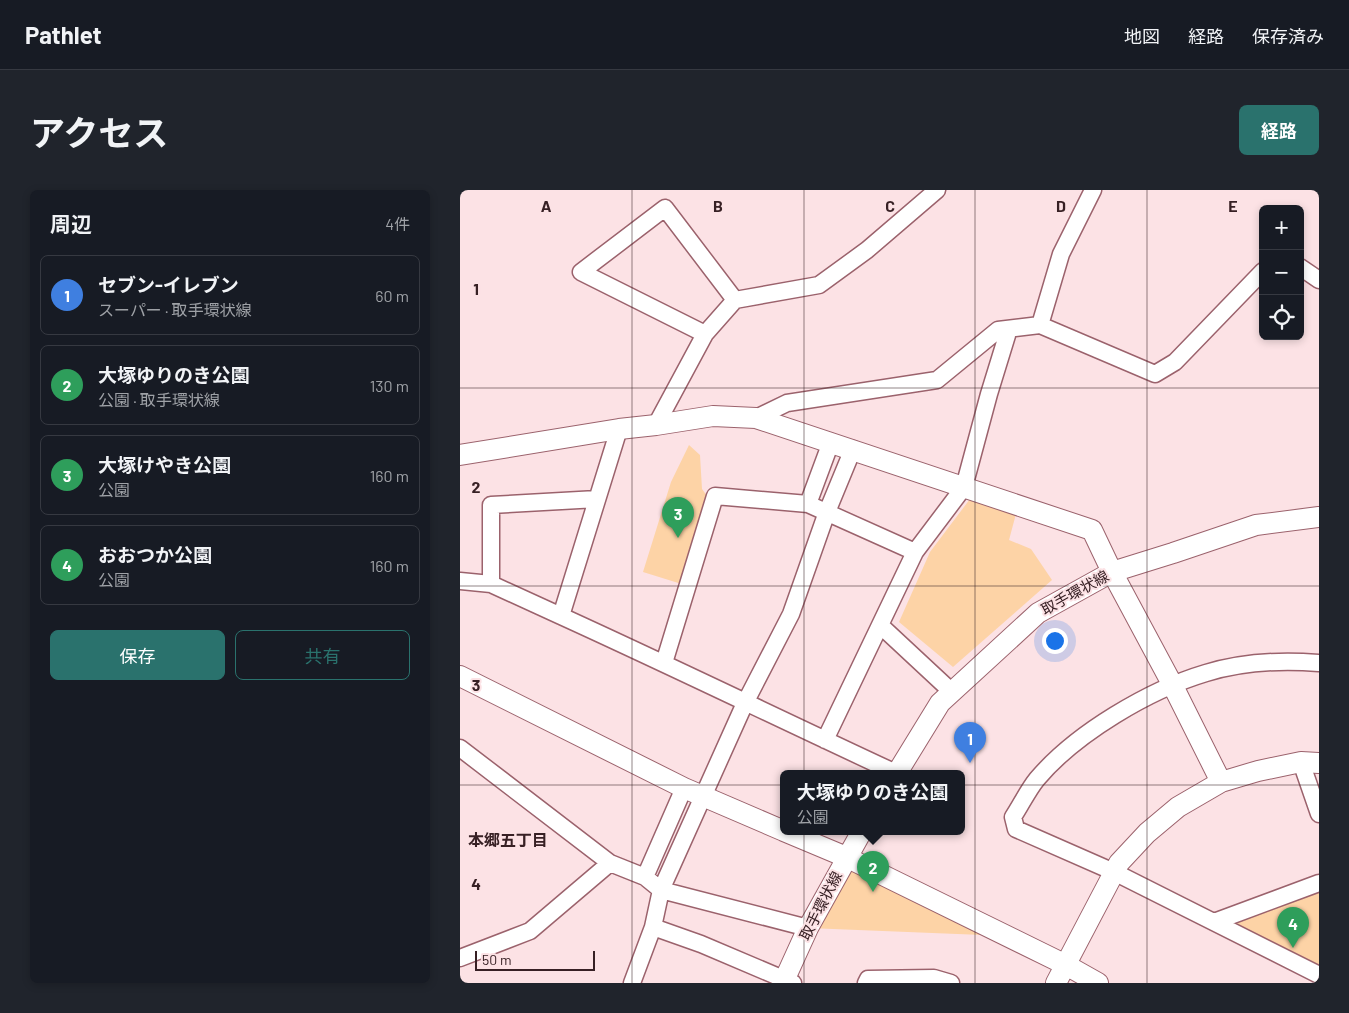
<!DOCTYPE html>
<html lang="ja">
<head>
<meta charset="utf-8">
<style>
	body { margin:0; font-family:Barlow,"Noto Sans JP",sans-serif; background:#20242c; color:#f1f3f6 }
	.controls { position:absolute; right:15px; top:15px; display:grid; overflow:hidden; border-radius:8px; box-shadow:0 2px 8px #0003 }
	.controls button { width:45px; height:45px; display:grid; place-items:center; padding:0; border:0; border-bottom:1px solid #363941; background:#171b24; color:#f1f3f6; font:25px sans-serif }
	.scale { position:absolute; left:15px; bottom:12px; width:120px; box-sizing:border-box; padding-left:5px; border:2px solid #372024; border-top:0; font-size:14px; line-height:18px; white-space:nowrap; color:#372024; -webkit-text-stroke:4px #fce2e5; paint-order:stroke }
	.you { position:absolute; left:594px; top:450px; width:18px; height:18px; margin:-12px; border:4px solid #fff; border-radius:50%; background:#1a73e8; box-shadow:0 0 0 8px #1a73e833 }
	.badge { display:grid; place-items:center; width:32px; height:32px; border-radius:50%; background:#2a726d; color:#fff; font-size:16px; font-weight:700 }
	.pin { position:absolute; translate:-50% -41px; filter:drop-shadow(0 1px 2px #0008) }
	.pin::after { content:''; position:absolute; top:26px; width:18px; height:15px; background:inherit; clip-path:polygon(0 0,100% 0,50% 100%) }
	.popup { position:absolute; left:320px; top:580px; width:185px; height:65px; box-sizing:border-box; display:grid; place-content:center; border-radius:8px; background:#171b24; filter:drop-shadow(0 1px 4px #0005); font-size:16px; white-space:nowrap; color:#9ea1a6 }
	.popup b { font-size:19px; color:#f1f3f6 }
	.popup::after { content:''; position:absolute; left:50%; top:100%; margin-left:-10px; border:10px solid transparent; border-top-color:#171b24 }
	.list { margin:0; padding:0; list-style:none }
	h2 { display:flex; justify-content:space-between; align-items:center; height:65px; margin:0; padding:0 20px; font-size:21px }
	h2 small { font-size:16px; font-weight:400; color:#9ea1a6 }
	.list li { display:grid; grid-template-columns:32px 1fr auto; gap:15px; align-items:center; box-sizing:border-box; height:80px; margin:0 10px 10px; padding:0 10px; border:1px solid #363941; border-radius:8px }
	.list b { display:block; font-size:19px; white-space:nowrap }
	.list p { margin:0; font-size:16px; white-space:nowrap; color:#9ea1a6 }
	.list em { font-size:16px; font-style:normal; color:#9ea1a6 }
	.actions { display:flex; gap:10px; padding:15px 20px }
	.actions a { flex:1; padding:11px 0; border:1px solid #2a726d; border-radius:8px; text-align:center; font-size:18px; color:#2a726d }
	.actions .main { background:#2a726d; color:#fff }
	.icon { flex:none; width:28px; height:28px; fill:none; stroke:currentColor; stroke-width:2; stroke-linecap:round; stroke-linejoin:round }
	.map { position:relative; flex:none; width:859px; height:793px; overflow:hidden; border-radius:8px }
	header { display:flex; align-items:center; gap:30px; box-sizing:border-box; height:70px; padding:0 25px; background:#171b24; border-bottom:1px solid #363941 }
	header strong { font-size:24px }
	nav { display:flex; gap:28px; margin-inline-start:auto; font-size:18px }
	.intro { display:flex; align-items:center; justify-content:space-between; box-sizing:border-box; height:120px; padding:0 30px }
	h1 { margin:0; font-size:35px }
	.button { padding:12px 22px; border-radius:8px; background:#2a726d; color:#fff; font-size:18px; font-weight:700 }
	main { display:flex; gap:30px; padding:0 30px }
	aside { flex:1; background:#171b24; border-radius:8px; box-shadow:0 2px 8px #0003 }
	.map>svg:first-child { display:block }
	.green { fill:#fdd3a6 }
	.lines { fill:none; stroke-linecap:round; stroke-linejoin:round }
	.minor-casing { stroke:#9b626c; stroke-width:19 }
	.tertiary-casing { stroke:#9b626c; stroke-width:22 }
	.minor { stroke:#fff; stroke-width:16 }
	.tertiary { stroke:#fff; stroke-width:20 }
	.grid { fill:none; stroke:#372024; stroke-width:1; stroke-opacity:0.55 }
	.labels { text-anchor:middle; stroke-width:4; stroke-linejoin:round; paint-order:stroke }
	.street-label { font-size:15px; fill:#372024; stroke:#fce2e5 }
	.neighbourhood-label { font-size:16px; font-weight:bold; fill:#372024; stroke:#fce2e5 }
	.grid-label { font-size:16px; text-anchor:middle; font-weight:bold; fill:#372024; stroke:#fce2e5; stroke-width:4; stroke-linejoin:round; paint-order:stroke }
</style>
</head>
<body>
<header>
<strong>Pathlet</strong>
<nav><a>地図</a><a>経路</a><a>保存済み</a></nav>
</header>
<div class="intro"><h1>アクセス</h1><a class="button">経路</a></div>
<main>
<aside>
<h2>周辺<small>4件</small></h2>
<ul class="list">
<li><span class="badge" style="background:#3f7fe0">1</span><div><b>セブン-イレブン</b><p>スーパー · 取手環状線</p></div><em>60 m</em></li>
<li><span class="badge" style="background:#2e9e5b">2</span><div><b>大塚ゆりのき公園</b><p>公園 · 取手環状線</p></div><em>130 m</em></li>
<li><span class="badge" style="background:#2e9e5b">3</span><div><b>大塚けやき公園</b><p>公園</p></div><em>160 m</em></li>
<li><span class="badge" style="background:#2e9e5b">4</span><div><b>おおつか公園</b><p>公園</p></div><em>160 m</em></li>
</ul>
<div class="actions"><a class="main">保存</a><a>共有</a></div>
</aside>
<div class="map">
<svg width="859" height="793" viewBox="0 0 859 793">
	<rect width="100%" height="100%" fill="#fce2e5"/>
	<path class="green" d="M229 255 240 265 242 299 253 314 228 396 183 382 211 292Z
		M510 309 557 320 549 350 571 359 592 390 493 477 439 432 470 362Z
		M386 667 547 746 348 738Z
		M859 693V785L754 732Z"/>
	<g class="lines">
		<g class="minor-casing">
			<path id="minor" d="M840 77 859 90
				M580 135 601 64 633 0
				M245 144 121 82 205 18 275 110
				M296 228 327 213 477 190 538 140 580 135 695 184 715 172 803 81
				M196 235 245 144 275 110 359 95 407 60 477 0
				M159 239 101 426C213 477 324 531 436 583
				M371 252 348 314 455 362
				M0 391 31 394
				M101 426 31 394V315L137 309
				M420 435 492 502
				M204 473 255 306 348 314
				M859 473C822 470 782 472 746 483 689 500 616 543 577 589 568 600 561 615 553 627L556 639 654 682 859 785
				M365 550 455 362 504 297 529 204 549 139
				M0 558 150 673 185 687 201 700 348 738
				M841 572 859 624
				M185 687 224 598
				M754 732 859 693
				M0 768 70 741 150 673
				M172 793 193 737
				M333 793 241 754 193 737 201 700 285 513 331 424 367 322 393 259
				M406 793 408 789 474 788 491 793"/>
		</g>
		<g class="tertiary-casing">
			<path id="tertiary" d="M0 265 159 239 196 235 253 226 296 228 632 340 652 382 711 492 761 592
				M0 486 224 598 324 641
				M437 583 480 513 578 423 652 382 713 363 796 335 859 327
				M324 641 386 667 606 775 638 793
				M323 793 348 738 402 641
				M596 793 659 673 687 643 718 617 761 592 798 581 841 572 859 573"/>
		</g>
		<use href="#minor" class="minor"/>
		<use href="#tertiary" class="tertiary"/>
	</g>
	<path class="grid" d="M172 0V793M344 0V793M515 0V793M687 0V793M0 198H859M0 396H859M0 595H859"/>
	<g class="labels">
		<g class="street-label">
			<text transform="translate(615 403) rotate(-29)" y="5">取手環状線</text>
			<text transform="translate(361 716) rotate(-63)" y="5">取手環状線</text>
		</g>
		<g class="neighbourhood-label">
			<text x="48" y="656">本郷五丁目</text>
		</g>
	</g>
	<g class="grid-label">
		<text x="86" y="22">A</text>
		<text x="258" y="22">B</text>
		<text x="430" y="22">C</text>
		<text x="601" y="22">D</text>
		<text x="773" y="22">E</text>
		<text x="16" y="105">1</text>
		<text x="16" y="303">2</text>
		<text x="16" y="501">3</text>
		<text x="16" y="700">4</text>
	</g>
</svg>
<div class="controls">
<button>+</button>
<button>−</button>
<button><svg class="icon" aria-label="locate" viewBox="0 0 24 24"><circle cx="12" cy="12" r="6"/><path d="M12 2v4M12 18v4M2 12h4M18 12h4"/></svg></button>
</div>
<div class="scale">50 m</div>
<div class="you"></div>
<div class="pin badge" style="left:510px;top:573px;background:#3f7fe0">1</div>
<div class="pin badge" style="left:413px;top:702px;background:#2e9e5b">2</div>
<div class="popup"><b>大塚ゆりのき公園</b>公園</div>
<div class="pin badge" style="left:218px;top:348px;background:#2e9e5b">3</div>
<div class="pin badge" style="left:833px;top:758px;background:#2e9e5b">4</div>
</div>
</main>
</body>
</html>
